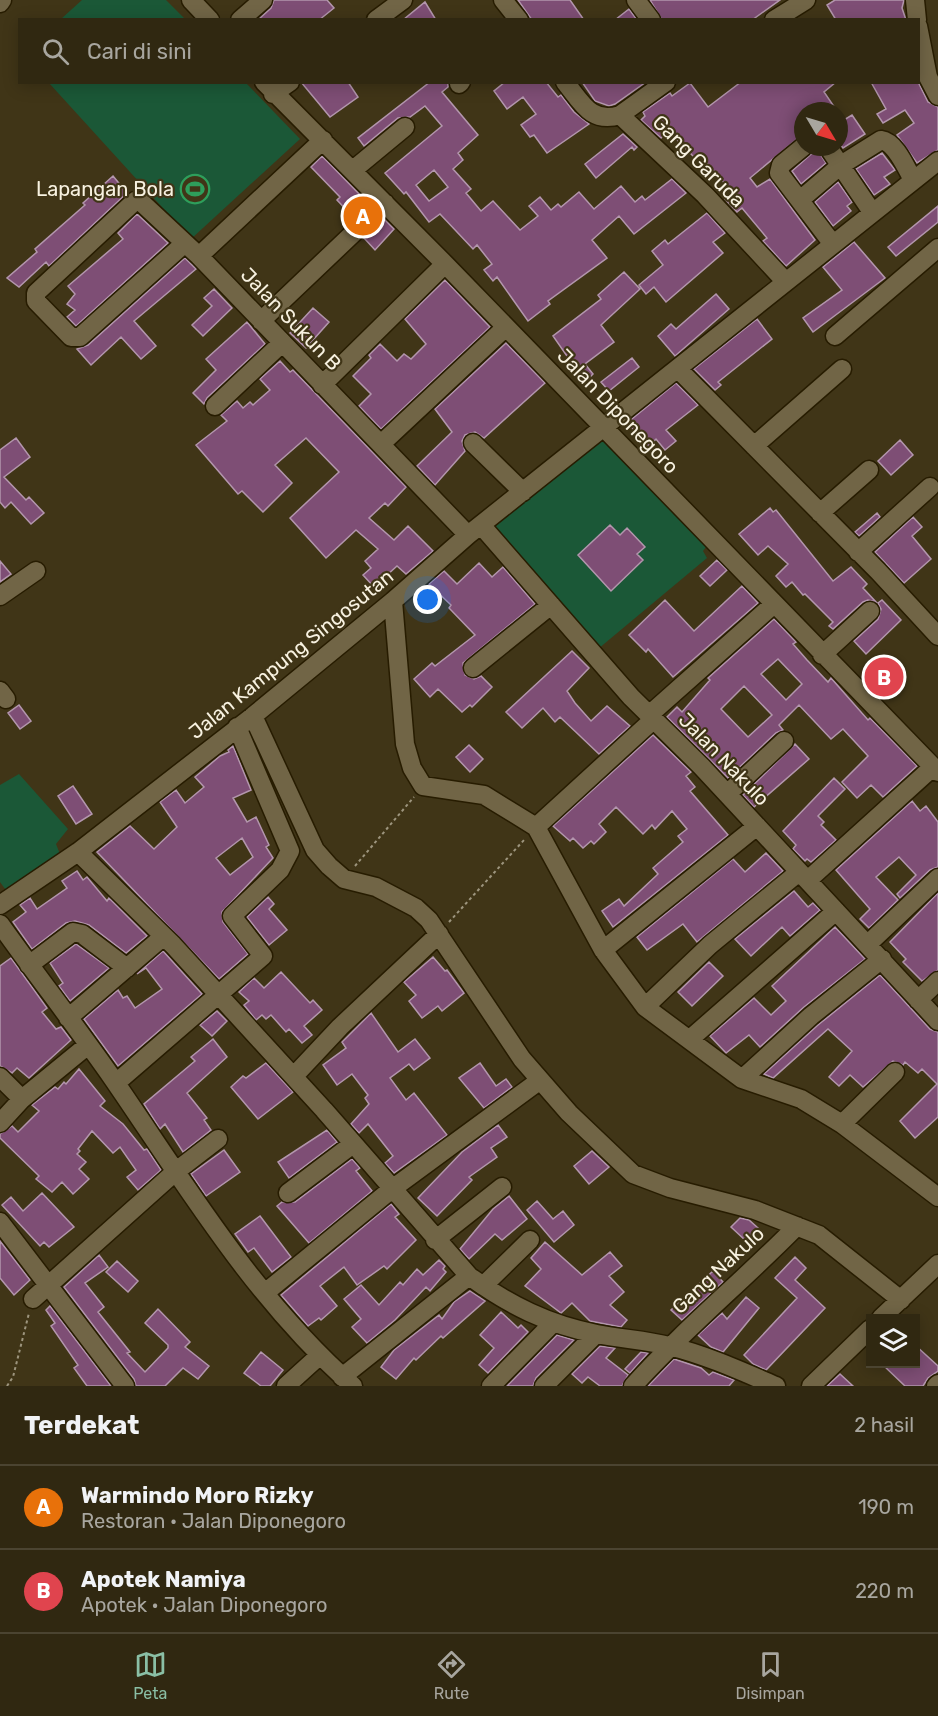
<!DOCTYPE html>
<html lang="id">
<head>
<meta charset="utf-8">
<style>
	body { margin:0; font-family:Rubik,sans-serif; background:#3c341f; color:#f1f3f6 }
	.controls { position:absolute; right:18px; bottom:18px; display:grid; overflow:hidden; border-radius:0px; box-shadow:0 3px 15px #0003 }
	.controls button { width:54px; height:54px; display:grid; place-items:center; padding:0; border:0; border-bottom:2px solid #4b4431; background:#302811; color:#f1f3f6; font:30px sans-serif }
	.compass { position:absolute; left:794px; top:102px; width:54px; height:54px; border-radius:50%; background:#302811; box-shadow:0 3px 15px #0003; rotate:128deg }
	.you { position:absolute; left:428px; top:600px; width:21px; height:21px; margin:-15px; border:4px solid #fff; border-radius:50%; background:#1a73e8; box-shadow:0 0 0 9px #1a73e833 }
	.badge { display:grid; place-items:center; width:39px; height:39px; border-radius:50%; background:#8abfa5; color:#fff; font-size:20px; font-weight:700 }
	.pin { position:absolute; translate:-50% -50%; border:3px solid #fff; box-shadow:0 2px 6px #0006 }
	.list { margin:0; padding:0; list-style:none }
	h2 { display:flex; justify-content:space-between; align-items:center; height:78px; margin:0; padding:0 24px; font-size:26px }
	h2 small { font-size:20px; font-weight:400; color:#a8a69f }
	.list li { display:grid; grid-template-columns:39px 1fr auto; gap:18px; align-items:center; box-sizing:border-box; height:84px; padding:0 24px; border-top:2px solid #4b4431 }
	.list b { display:block; font-size:22px; white-space:nowrap }
	.list p { margin:0; font-size:20px; white-space:nowrap; color:#a8a69f }
	.list em { font-size:20px; font-style:normal; color:#a8a69f }
	.icon { flex:none; width:33px; height:33px; fill:none; stroke:currentColor; stroke-width:2; stroke-linecap:round; stroke-linejoin:round }
	.map { position:relative; flex:none; width:938px; height:1386px; overflow:hidden }
	.search { position:absolute; background:#302811; box-shadow:0 3px 15px #0003; left:18px; right:18px; top:18px; height:66px; display:flex; align-items:center; gap:15px; box-sizing:border-box; padding:0 21px; border-radius:0px; color:#a8a69f; font-size:22px }
	.sheet { height:246px; background:#302811 }
	nav { display:flex; justify-content:space-around; align-items:center; box-sizing:border-box; height:84px; border-top:2px solid #4b4431; background:#302811; font-size:16px; color:#a8a69f }
	nav a { display:grid; justify-items:center; gap:3px }
	nav .on { color:#8abfa5 }
	.map>svg:first-child { display:block }
	.green { fill:#1b5837 }
	.building { fill:#7e4e75; stroke:#b396ad; stroke-width:1.5; fill-rule:evenodd }
	.lines { fill:none; stroke-linecap:round; stroke-linejoin:round }
	.minor-casing { stroke:#271c00; stroke-width:21 }
	.path { stroke:#9d957e; stroke-width:2; stroke-dasharray:3 3; stroke-linecap:butt }
	.minor { stroke:#716546; stroke-width:18 }
	.labels { text-anchor:middle; stroke-width:4.5; stroke-linejoin:round; paint-order:stroke }
	.street-label { font-size:20px; fill:#f8f2e1; stroke:#403517 }
	.poi-label { font-size:20px; fill:#f8f2e1; stroke:#403517; text-anchor:end }
</style>
</head>
<body>
<div class="map">
<svg width="938" height="1386" viewBox="0 0 938 1386">
	<rect width="100%" height="100%" fill="#403517"/>
	<path class="green" d="M82 0H166L185 19H61Z
		M49 83H246L300 139 191 239Z
		M602 435 709 543 703 551 707 558 598 649 488 526Z
		M19 774 68 829 56 844 60 854 8 893 0 882V785Z"/>
	<path class="building" d="M274 0H327L334 8 319 20H258L271 8Z
		M518 0H570L584 20H532Z
		M650 0H780L752 20H662Z
		M835 0H904L902 8 906 20H836L827 5Z
		M425 2 436 20H403Z
		M629 9 637 20H615Z
		M301 82H348L358 97 330 117Z
		M430 82H448V87L442 92 478 135 458 153 463 160 453 169 471 189 466 193 481 211 493 201 520 230 538 216 529 206 540 197 551 210 558 204 561 207 579 192 594 209 621 186 635 202 642 196 645 200 672 179 686 193 634 234 619 216 592 240 607 258 548 301 550 304 528 321 497 277 493 281 484 270 492 264 477 245 473 249 440 214 429 222 406 192 404 194 385 173 442 126 425 106 410 117 398 118 364 146 358 138ZM434 170 448 187 429 201 416 185Z
		M505 82H546L558 97 561 95 574 112 589 124 547 153 534 135 530 137 521 125 536 114 523 97 507 109 494 91Z
		M582 82H646L615 104 609 106 595 101Z
		M741 82H836L824 92 837 111H803V134L750 178 757 187 770 179 815 240 786 266 763 241 767 238 742 208 737 212 725 199 733 193 699 154 695 158 668 131 661 138 641 120 645 116 643 112 670 93 672 96 690 83 708 107Z
		M871 82H918L928 102 938 107V150L917 163 897 135 914 123 905 110 883 123 877 114 886 109Z
		M852 115 865 134 843 148 839 143V123Z
		M623 134 637 147 634 150 632 147 596 178 585 164Z
		M817 149 826 163 801 184 792 171Z
		M882 153 895 170 884 177 890 184 874 195 856 169Z
		M322 156 368 203 353 217 337 200 340 197 311 167Z
		M113 176 127 193 49 266 46 262 19 287 7 278 37 252 35 249 85 205 83 203Z
		M838 182 852 202 847 206 851 211 833 226 815 202Z
		M938 206V222L896 256 888 247Z
		M707 213 725 233 713 242 723 253 666 302 654 287 646 294 639 285 663 265 652 251 665 240 668 244Z
		M137 214 168 243 76 326 67 317 75 310 67 304 75 294 68 286 123 239 118 233Z
		M384 219 394 229 375 250 364 238Z
		M854 242 885 278 813 332 803 318 842 290 823 267Z
		M185 258 196 269 134 321 156 346 141 359 121 337 91 365 77 349 88 345Z
		M624 272 640 289 601 325 614 342 585 364 593 374 585 382 553 336 601 299 598 295Z
		M445 280 490 327 381 429 359 406 371 394 353 376 371 358 369 355 380 344 397 361 404 354 411 359 426 344 405 319Z
		M214 289 232 308 203 336 192 325 212 306 204 298Z
		M716 294 729 309 675 356 658 336 671 324 676 329Z
		M313 308 329 322 306 348 290 333Z
		M757 319 772 339 718 382 721 385 715 390 694 369Z
		M247 322 265 344 207 398 204 404 193 393 216 370 206 359Z
		M506 343 545 383 484 438 475 432 465 435 462 441 465 451 435 485 417 466 452 432 435 409Z
		M632 358 639 367 609 391 601 382Z
		M280 361 290 372 293 370 406 487 388 506 385 503 369 518 394 540 408 526 433 551 406 574 397 566 374 587 363 575 371 568 365 561 378 549 356 530 326 558 290 518 339 472 306 438 275 465 292 483 263 512 242 491 238 494 196 445 227 421 221 415 237 401 243 408 250 402 253 405 270 390 260 379Z
		M676 383 698 405 666 430 676 441 665 450 656 439 649 446 627 423Z
		M16 438 30 457 4 477 26 500 29 497 44 513 31 524 11 502 5 508 0 502V450Z
		M900 440 913 455 891 475 878 461Z
		M770 508 773 512 776 510 833 581 851 567 867 584 863 588 876 602 868 600 863 602 833 629 829 626 833 622 805 594 803 595 792 582 786 587 776 576 788 564 768 546 758 555 739 534Z
		M877 513 880 517 859 536 855 532Z
		M913 517 922 527 912 536 931 559 904 583 875 552Z
		M610 525 620 535 627 528 645 547 637 554 643 560 611 591 578 555Z
		M717 560 727 570 710 586 700 576Z
		M0 561 11 574 0 582Z
		M479 563 492 577 503 567 535 604 463 663 465 675 474 679 481 676 492 687 472 707 470 705 462 712 438 689 430 697 414 679 432 663 435 666 475 635 449 608 451 605 429 584 444 571 457 584Z
		M742 586 758 603 673 677 648 649 646 652 629 635 665 600 694 631Z
		M882 600 901 620 866 654 854 641 878 619 881 609 878 603Z
		M774 619 796 642 793 644 807 660 828 682 831 678 868 720 870 718 917 766 883 797 871 785 857 798 842 782 868 756 843 729 831 739 799 705 779 725 783 730 776 733 728 778 667 717 677 707 682 712 710 680 708 678ZM778 659 802 684 786 700 761 674ZM744 686 772 715 748 737 721 709Z
		M572 651 589 668 567 691 575 703 591 721 607 706 630 726 599 754 560 717 555 722 543 708 522 728 506 712Z
		M886 662 899 677 882 692 869 678Z
		M19 705 31 721 20 729 8 713Z
		M653 735 691 772 686 776 695 787 690 791 728 835 613 927 602 911 619 899 624 906 658 874 653 868 683 842 678 836 687 829 672 811 655 829 652 825 643 834 616 807 599 824 606 832 594 844 591 841 583 848 573 838 570 841 553 826Z
		M795 744 809 759 754 807 743 795Z
		M469 745 483 759 470 772 456 757Z
		M233 746 251 790 233 798 247 822 256 817 269 845 266 847 273 858 222 912 223 922 248 954 219 979 97 852 130 826 154 849 177 827 160 802 176 790 185 803 204 787 195 777 220 756 229 752 228 750ZM242 838 253 857 230 875 216 858Z
		M834 778 845 789 818 816 824 822 821 825 836 840 811 862 807 859 805 861 793 849 796 845 783 831Z
		M73 786 92 814 76 824 58 796Z
		M912 801 920 811 926 806 938 822V867L930 870 900 898 897 894 916 875 899 857 876 877 898 900 869 928 860 919 870 909 836 870Z
		M766 853 783 871 697 942 683 924 647 950 637 937 733 859 745 872Z
		M77 871 83 880 87 877 107 901 109 898 147 936 126 953 89 925 75 921 66 923 32 949 13 922 26 912 20 905 30 898 37 909 67 888 62 881Z
		M794 891 808 907 813 903 820 910 790 936 782 927 751 956 735 939Z
		M938 893V970L922 981 903 962 906 959 890 942Z
		M268 897 274 904 269 909 287 930 269 945 247 917Z
		M835 927 865 959 804 1007 760 1047 749 1035 726 1053 710 1036 754 998 771 1015 786 1001 772 986Z
		M76 944 109 968 70 1001 59 986 63 983 50 963Z
		M163 951 202 994 118 1066 84 1019 118 990 123 998 127 996 135 1008 162 989 146 968 137 974Z
		M433 957 445 971 447 970 464 993 442 1011 438 1006 422 1018 409 1001 416 995 404 982Z
		M11 958 47 1008 42 1012 56 1029 61 1027 71 1040 29 1078 17 1068 12 1073 0 1066V966Z
		M709 962 723 976 692 1006 678 992Z
		M281 972 310 1003 313 1000 322 1010 304 1026 312 1035 302 1043 289 1029 286 1032 271 1015 266 1019 262 1015 256 1020 244 1005 249 1001 239 992 254 978 264 988Z
		M880 975 930 1029 938 1032V1117L915 1138 900 1121 937 1084 922 1069 918 1073 905 1062 903 1065 893 1061 863 1087 850 1075 839 1086 829 1077 852 1051 828 1029 773 1078 764 1074 818 1025Z
		M217 1011 227 1021 212 1036 200 1025Z
		M371 1013 398 1052 415 1039 430 1058 414 1070 409 1064 390 1078 406 1100 414 1093 447 1135 394 1173 385 1163 393 1156 368 1124 359 1133 351 1124 369 1104 365 1098 368 1095 352 1074 337 1085 323 1065 346 1048 342 1042Z
		M213 1039 227 1057 187 1093 207 1118 204 1120 211 1130 183 1152 165 1124 160 1129 144 1104 195 1061 191 1057Z
		M266 1063 293 1092 258 1119 231 1087 243 1076 246 1078Z
		M480 1063 496 1086 506 1079 512 1087 484 1108 459 1078Z
		M79 1069 105 1101 100 1106 123 1124 144 1150 147 1149 161 1170 138 1190 127 1177 136 1170 120 1147 113 1153 92 1131 78 1149 80 1151 77 1154 86 1162 79 1169 89 1179 73 1194 62 1182 52 1192 36 1179 39 1176 0 1138V1134L12 1126 18 1132 39 1111 32 1105 55 1087 58 1089 64 1082 66 1084Z
		M498 1125 507 1137 491 1148 497 1157 469 1177 472 1180 437 1216 418 1198 462 1152Z
		M327 1130 337 1142 289 1178 278 1162Z
		M224 1150 240 1172 206 1196 191 1174Z
		M592 1151 609 1167 589 1184 574 1166Z
		M352 1159 360 1168 356 1171 372 1191 309 1243 277 1206 282 1202H295Z
		M42 1193 74 1227 49 1247 44 1242 40 1246 2 1205 11 1197 23 1211Z
		M509 1196 527 1219 502 1240 495 1234 469 1259 460 1249 493 1209Z
		M537 1201 553 1219 563 1211 574 1225 554 1242 527 1210Z
		M391 1204 399 1214 395 1217 416 1240 387 1269 384 1266 357 1285 344 1267 320 1286 337 1306 321 1320 319 1318 308 1326 281 1295Z
		M260 1216 291 1257 272 1272 254 1248 248 1252 235 1234Z
		M740 1218 749 1220 758 1228 746 1241 731 1227Z
		M0 1241 30 1280 14 1295 0 1278Z
		M545 1242 582 1275 610 1252 622 1266 609 1276 624 1292 610 1305 627 1320 621 1327 590 1321 572 1303 561 1313 525 1286 541 1269 531 1258Z
		M99 1255 108 1267 85 1283 104 1307 98 1312 130 1352 127 1353 145 1372 168 1348V1345L145 1323 158 1309 190 1342 185 1347 209 1366 198 1379 183 1368 165 1386H136L134 1379 64 1287Z
		M795 1257 806 1268 795 1280 825 1308 766 1370 753 1364 744 1355 797 1298 775 1278Z
		M439 1260 445 1266 443 1269 446 1272 430 1291 426 1287 395 1320 367 1343 352 1327 361 1319 344 1299 361 1285 379 1305 400 1282 403 1285 417 1269 423 1275Z
		M117 1261 138 1281 128 1292 106 1272Z
		M713 1271 723 1282 682 1320 671 1310Z
		M470 1291 485 1301 443 1338 441 1336 416 1360 414 1358 396 1379 381 1367 394 1350 439 1315 442 1319 454 1302Z
		M746 1297 759 1308 723 1352 711 1347 698 1335 722 1313 727 1319Z
		M50 1306 111 1386H87L74 1368 78 1365 51 1326 55 1323 46 1310Z
		M501 1312 518 1328 521 1325 528 1332 488 1373 479 1365 494 1348 480 1335Z
		M557 1335 574 1340 536 1378 533 1386H507Z
		M915 1345 938 1366V1371L928 1378 923 1386H905L882 1364H915Z
		M600 1346 615 1348 606 1358 628 1375 622 1386H600L588 1377 582 1383 572 1374Z
		M261 1352 283 1370 270 1386H261L244 1373Z
		M641 1352 648 1353 630 1373 625 1369Z
		M674 1359 701 1368 709 1375 713 1372 734 1380 729 1386H648Z
		M840 1374 853 1386H827Z"/>
	<g class="lines">
		<g class="minor-casing">
			<path id="minor" d="M191 0 210 20
				M503 0 519 20
				M636 0 651 20
				M915 0 917 20
				M0 3 2 0
				M240 20 263 0
				M376 20 403 0
				M774 20 806 0
				M918 26 928 77 938 96
				M264 82 445 264 938 772
				M565 82C582 103 591 124 620 115
				M666 82 620 115 705 195 785 281
				M459 84 461 82
				M273 94 290 82
				M323 140 199 256 468 535
				M803 147 781 165 779 173 832 243
				M828 147 872 212
				M353 170 405 127
				M800 200 841 165 881 140C896 142 906 168 913 180
				M185 243 80 337H71L36 301V293L135 201 141 202 199 256
				M261 321 385 203
				M835 336 938 248
				M678 369 878 571 938 636
				M322 385 445 264
				M215 406 282 343
				M473 443 523 492
				M381 444 506 327
				M754 446 842 369
				M820 513 869 470
				M481 525 631 697 702 767 938 1021
				M858 552 930 487
				M0 596 36 571
				M393 601 405 744 412 768 423 786 484 795 536 827 603 950 645 1007 742 1079 801 1099 842 1124 938 1197
				M822 655 870 611
				M473 668 551 605
				M0 691 6 699
				M649 715 774 604
				M253 716 315 850 329 866 344 879 376 887 416 908 429 920 522 1059 569 1113 633 1174 670 1188 755 1210 819 1235 901 1300
				M727 794 784 741
				M536 827 654 719
				M78 852 173 945 324 1110 469 1276C509 1305 549 1325 597 1334 621 1339 646 1340 669 1346 706 1355 741 1371 776 1386
				M808 880 933 767
				M0 905 78 852 253 716 393 601 468 535 938 161
				M0 924C37 976 76 1026 113 1079 186 1185 255 1300 353 1386
				M868 944 938 878
				M603 950 757 826
				M29 965 73 932 82 934 127 968
				M918 1000 938 981
				M645 1007 710 945 799 872
				M68 1018 164 936
				M690 1039 836 911
				M294 1076 340 1027 439 934
				M0 1077 22 1099
				M742 1079 811 1016 882 959
				M116 1083 263 956 232 916 280 870 290 851 237 727
				M0 1123 22 1099 88 1045
				M842 1124 895 1072
				M288 1193 353 1144
				M0 1222 125 1386
				M435 1240 502 1187
				M483 1286 530 1240
				M266 1292 392 1189 539 1081
				M33 1299 175 1172 218 1139
				M881 1318 938 1264
				M342 1377 469 1276
				M286 1386 319 1356
				M491 1386 553 1323
				M544 1386 596 1334
				M633 1386C684 1329 743 1281 797 1226
				M811 1386 870 1329
				M936 1386 938 1384"/>
		</g>
		<path class="path" d="M355 866 414 797
			M449 922 524 840
			M7 1386 13 1377 29 1313"/>
		<use href="#minor" class="minor"/>
	</g>
	<defs>
		<g id="stadium-ring" transform="scale(1.5)"><circle r="9.5" fill="#403517" stroke="#2e9e5b" stroke-width="1.5"/><path d="M0-5a6.5 5 0 1 0 0 10a6.5 5 0 1 0 0-10ZM-3.5-1.8h7v3.6h-7Z" fill="#2e9e5b"/></g>
	</defs>
	<g fill-rule="evenodd">
		<use href="#stadium-ring" x="195" y="189"/>
	</g>
	<g class="labels">
		<g class="street-label">
			<text transform="translate(699 161) rotate(45)" y="7">Gang Garuda</text>
			<text transform="translate(291 319) rotate(46)" y="7">Jalan Sukun B</text>
			<text transform="translate(618 411) rotate(46)" y="7">Jalan Diponegoro</text>
			<text transform="translate(291 654) rotate(-39)" y="7">Jalan Kampung Singosutan</text>
			<text transform="translate(724 759) rotate(46)" y="7">Jalan Nakulo</text>
			<text transform="translate(718 1270) rotate(-43)" y="7">Gang Nakulo</text>
		</g>
		<g class="poi-label">
			<text x="174" y="196">Lapangan Bola</text>
		</g>
	</g>
</svg>
<div class="controls">
<button><svg class="icon" aria-label="layers" viewBox="0 0 24 24"><path d="M12 4l9 5-9 5-9-5zM3 14l9 5 9-5"/></svg></button>
</div>
<svg class="compass" viewBox="-18 -18 36 36"><path d="M0-13l5 13h-10z" fill="#e53935"/><path d="M0 13l5-13h-10z" fill="#a8a69f"/></svg>
<div class="you"></div>
<div class="pin badge" style="left:363px;top:216px;background:#e8710a">A</div>
<div class="pin badge" style="left:884px;top:677px;background:#e0444e">B</div>
<div class="search"><svg class="icon" aria-label="search" viewBox="0 0 24 24"><circle cx="10" cy="10" r="6"/><path d="M15 15l6 6"/></svg>Cari di sini</div>
</div>
<section class="sheet">
<h2>Terdekat<small>2 hasil</small></h2>
<ul class="list">
<li><span class="badge" style="background:#e8710a">A</span><div><b>Warmindo Moro Rizky</b><p>Restoran · Jalan Diponegoro</p></div><em>190 m</em></li>
<li><span class="badge" style="background:#e0444e">B</span><div><b>Apotek Namiya</b><p>Apotek · Jalan Diponegoro</p></div><em>220 m</em></li>
</ul>
</section>
<nav>
<a class="on"><svg class="icon" aria-label="map" viewBox="0 0 24 24"><path d="M3 6l6-2 6 2 6-2v14l-6 2-6-2-6 2zM9 4v14M15 6v14"/></svg>Peta</a>
<a><svg class="icon" aria-label="directions" viewBox="0 0 24 24"><path d="M12 3l9 9-9 9-9-9zM9 14v-3h6M13 9l2 2-2 2"/></svg>Rute</a>
<a><svg class="icon" aria-label="saved" viewBox="0 0 24 24"><path d="M7 4h10v16l-5-4-5 4z"/></svg>Disimpan</a>
</nav>
</body>
</html>
